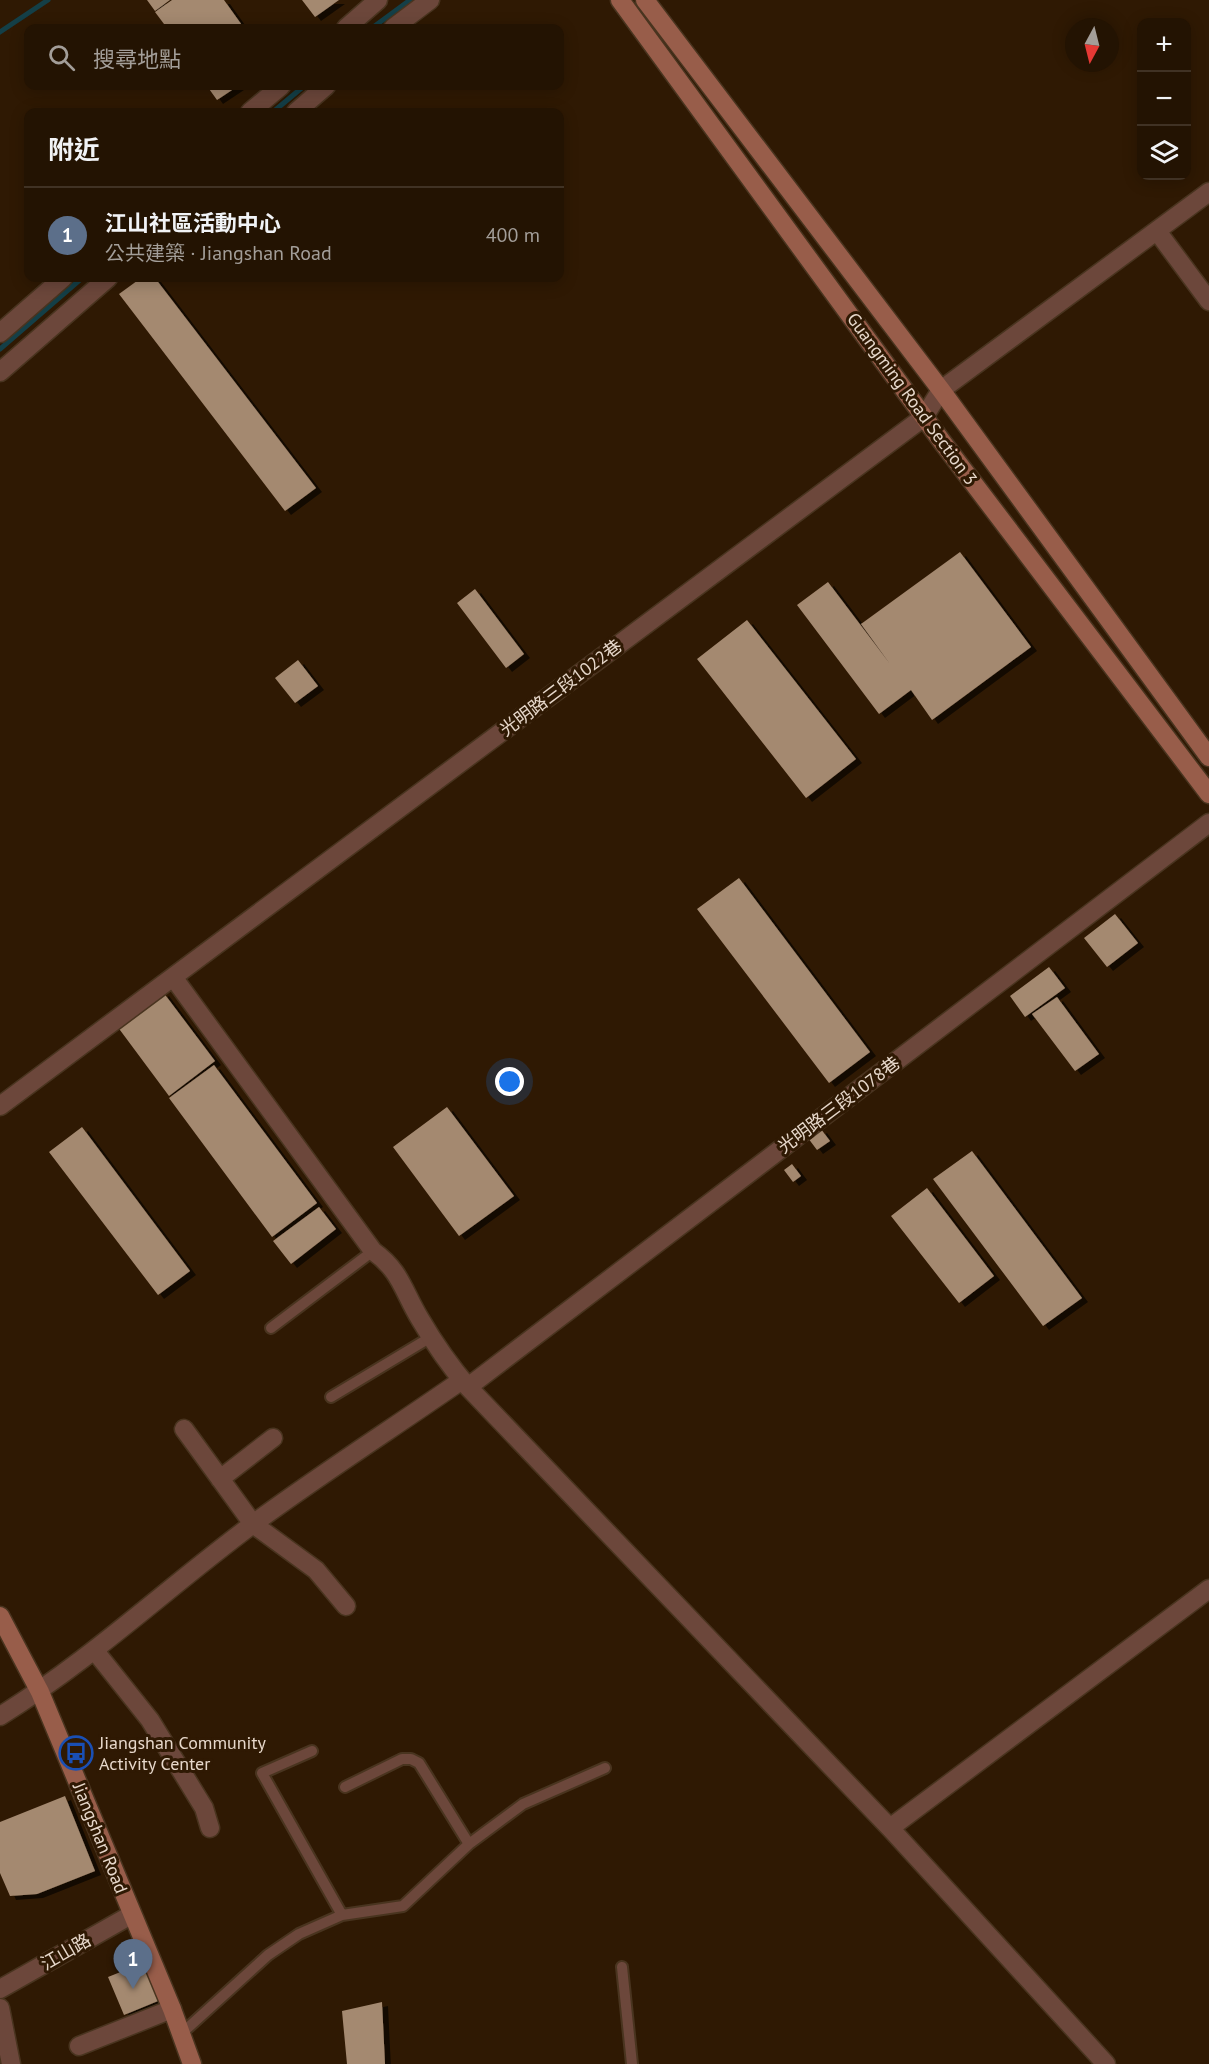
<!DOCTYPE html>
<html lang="zh-TW">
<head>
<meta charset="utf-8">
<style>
	body { margin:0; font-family:"PT Sans","Noto Sans TC",sans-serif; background:#2f2011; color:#f1f3f6 }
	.controls { position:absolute; right:18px; top:18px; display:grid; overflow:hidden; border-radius:12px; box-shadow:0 3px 15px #0003 }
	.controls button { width:54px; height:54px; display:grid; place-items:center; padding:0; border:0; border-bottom:2px solid #403224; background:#231302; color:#f1f3f6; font:30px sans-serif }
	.compass { position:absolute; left:1065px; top:18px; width:54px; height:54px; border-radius:50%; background:#231302; box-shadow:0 3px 15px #0003; rotate:187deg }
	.you { position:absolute; left:510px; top:1082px; width:21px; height:21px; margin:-15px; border:4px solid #fff; border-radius:50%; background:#1a73e8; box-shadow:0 0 0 9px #1a73e833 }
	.badge { display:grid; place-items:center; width:39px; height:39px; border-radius:50%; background:#d79bf9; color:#fff; font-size:20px; font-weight:700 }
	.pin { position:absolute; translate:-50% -50px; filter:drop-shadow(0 2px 3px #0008) }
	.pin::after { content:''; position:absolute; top:32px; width:21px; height:18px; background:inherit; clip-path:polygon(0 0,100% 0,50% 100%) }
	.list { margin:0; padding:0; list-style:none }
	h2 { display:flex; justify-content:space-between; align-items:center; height:78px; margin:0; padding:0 24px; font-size:26px }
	h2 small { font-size:20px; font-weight:400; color:#a39e99 }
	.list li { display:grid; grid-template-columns:39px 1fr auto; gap:18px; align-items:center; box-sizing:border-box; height:96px; padding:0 24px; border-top:2px solid #403224 }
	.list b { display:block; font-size:22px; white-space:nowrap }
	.list p { margin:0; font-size:20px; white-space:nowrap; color:#a39e99 }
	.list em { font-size:20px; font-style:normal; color:#a39e99 }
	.icon { flex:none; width:33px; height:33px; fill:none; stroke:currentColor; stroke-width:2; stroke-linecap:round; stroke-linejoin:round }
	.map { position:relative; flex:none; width:1209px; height:2064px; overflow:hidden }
	.search { position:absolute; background:#231302; box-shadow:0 3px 15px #0003; left:24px; top:24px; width:540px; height:66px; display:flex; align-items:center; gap:15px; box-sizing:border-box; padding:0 21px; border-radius:12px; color:#a39e99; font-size:22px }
	.panel { position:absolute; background:#231302; box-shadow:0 3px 15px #0003; left:24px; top:108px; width:540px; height:174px; border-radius:12px }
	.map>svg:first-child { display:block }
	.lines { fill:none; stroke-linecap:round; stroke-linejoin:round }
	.stream { stroke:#143f47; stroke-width:5 }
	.building { fill:#a48970; filter:url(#shadow) }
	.lane-casing { stroke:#49341f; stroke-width:14 }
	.street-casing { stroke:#49341f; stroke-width:21 }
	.secondary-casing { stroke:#49341f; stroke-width:21 }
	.lane { stroke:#6c473b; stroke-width:10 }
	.street { stroke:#6c473b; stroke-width:18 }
	.secondary { stroke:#985d4a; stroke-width:18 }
	.labels { text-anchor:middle; stroke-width:6; stroke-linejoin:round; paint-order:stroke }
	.street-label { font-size:18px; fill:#e7d8cb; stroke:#2f1903 }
	.poi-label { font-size:18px; fill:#e7d8cb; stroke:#2f1903; text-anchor:start }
</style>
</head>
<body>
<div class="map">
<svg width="1209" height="2064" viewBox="0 0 1209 2064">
	<defs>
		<filter id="shadow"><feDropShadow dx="6" dy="4" stdDeviation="0" flood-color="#0009"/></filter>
	</defs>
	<rect width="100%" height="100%" fill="#2f1903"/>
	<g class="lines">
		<path class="stream" d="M372 28 410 0
			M0 32 48 0
			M273 112 304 86
			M0 349 82 278"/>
	</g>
	<path class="building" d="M147 0H170L155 11Z
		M172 0H224L244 28H167L155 12Z
		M302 0H339L315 17Z
		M207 86H238L217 100Z
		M141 278H155L316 488 285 511 119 294Z
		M960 552 1031 647 932 720 911 690 879 714 797 605 828 582 890 664 861 624Z
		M475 589 524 654 506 668 457 603Z
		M747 620 856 759 806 798 697 659Z
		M298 660 318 686 295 703 275 678Z
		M739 878 870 1052 829 1083 697 909Z
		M1115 914 1138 943 1107 967 1084 938Z
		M1049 967 1065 988 1025 1017 1010 996Z
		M163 992 215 1061 169 1096 117 1026Z
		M1057 997 1099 1054 1075 1071 1032 1014Z
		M214 1065 317 1203 272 1237 169 1098Z
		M447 1107 514 1196 459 1236 393 1147Z
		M82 1127 190 1271 158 1295 49 1152Z
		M821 1129 830 1141 817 1150 808 1138Z
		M972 1151 1082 1298 1043 1326 933 1179Z
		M792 1164 801 1176 793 1182 784 1170Z
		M927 1188 994 1276 959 1303 891 1216Z
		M319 1207 336 1229 291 1264 273 1241Z
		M65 1796 95 1871 37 1894 10 1896 0 1873V1822Z
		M143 1963 158 2001 124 2015 108 1977Z
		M382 2002 385 2064H347L342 2011Z"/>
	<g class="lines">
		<g class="lane-casing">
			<path id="lane" d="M271 1328 373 1251
				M331 1397 431 1337
				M312 1751 262 1773 342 1915
				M345 1787 402 1759H411L419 1763 469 1844
				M622 1967 632 2064
				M181 2034 268 1955 299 1934 342 1915 403 1906 469 1844 523 1804 605 1768"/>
		</g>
		<g class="street-casing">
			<path id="street" d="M346 28 378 0
				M393 28 430 0
				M250 112 281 86
				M296 112 326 86
				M1157 231 1209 301
				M0 333 63 278
				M0 372 108 278
				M173 977 373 1251C401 1271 403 1291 420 1319 434 1343 450 1366 468 1387L890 1828 1106 2064
				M0 1106 924 417 941 390 1209 192
				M468 1387 1209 823
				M184 1429 253 1524 316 1570 346 1606
				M220 1479 273 1438
				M95 1651 150 1720 204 1808 210 1828
				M0 1716C91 1660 168 1587 253 1524 321 1474 393 1428 462 1380
				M890 1828 1209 1589
				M0 1989 131 1915
				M0 2008 11 2064
				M79 2046 172 2009"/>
		</g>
		<g class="secondary-casing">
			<path id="secondary" d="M620 0 943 443 1209 794
				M645 0 941 390 1209 757
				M0 1616 40 1692 172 2009 192 2064"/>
		</g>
		<use href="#lane" class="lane"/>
		<use href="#street" class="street"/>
		<use href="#secondary" class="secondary"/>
	</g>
	<defs>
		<g id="bus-ring" transform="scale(1.725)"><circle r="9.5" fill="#2f1903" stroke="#1a4fb4" stroke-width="1.5"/><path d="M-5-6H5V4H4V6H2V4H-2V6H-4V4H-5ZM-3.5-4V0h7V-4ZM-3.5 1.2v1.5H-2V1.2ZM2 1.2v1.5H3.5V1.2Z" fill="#1a4fb4"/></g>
	</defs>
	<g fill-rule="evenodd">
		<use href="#bus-ring" x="76" y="1753"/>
	</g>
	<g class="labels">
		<g class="street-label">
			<text transform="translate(912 399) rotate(54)" y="6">Guangming Road Section 3</text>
			<text transform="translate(561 688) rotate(-37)" y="6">光明路三段1022巷</text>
			<text transform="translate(839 1105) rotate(-37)" y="6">光明路三段1078巷</text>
			<text transform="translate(100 1838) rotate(68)" y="6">Jiangshan Road</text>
			<text transform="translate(66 1952) rotate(-30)" y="6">江山路</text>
		</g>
		<g class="poi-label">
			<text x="99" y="1749">Jiangshan Community<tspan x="99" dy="21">Activity Center</tspan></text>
		</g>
	</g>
</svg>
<div class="controls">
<button>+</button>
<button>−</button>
<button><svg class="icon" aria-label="layers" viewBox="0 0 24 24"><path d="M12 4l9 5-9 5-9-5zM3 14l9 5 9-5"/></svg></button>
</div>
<svg class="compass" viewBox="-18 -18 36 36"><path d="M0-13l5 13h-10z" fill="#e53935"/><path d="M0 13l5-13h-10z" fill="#a39e99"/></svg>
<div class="you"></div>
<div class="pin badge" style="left:133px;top:1989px;background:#5c6f8a">1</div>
<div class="search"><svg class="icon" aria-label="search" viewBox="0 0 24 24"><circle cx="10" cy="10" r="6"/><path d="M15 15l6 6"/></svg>搜尋地點</div>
<section class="panel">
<h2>附近<small></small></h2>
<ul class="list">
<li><span class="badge" style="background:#5c6f8a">1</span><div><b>江山社區活動中心</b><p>公共建築 · Jiangshan Road</p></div><em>400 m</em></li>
</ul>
</section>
</div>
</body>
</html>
